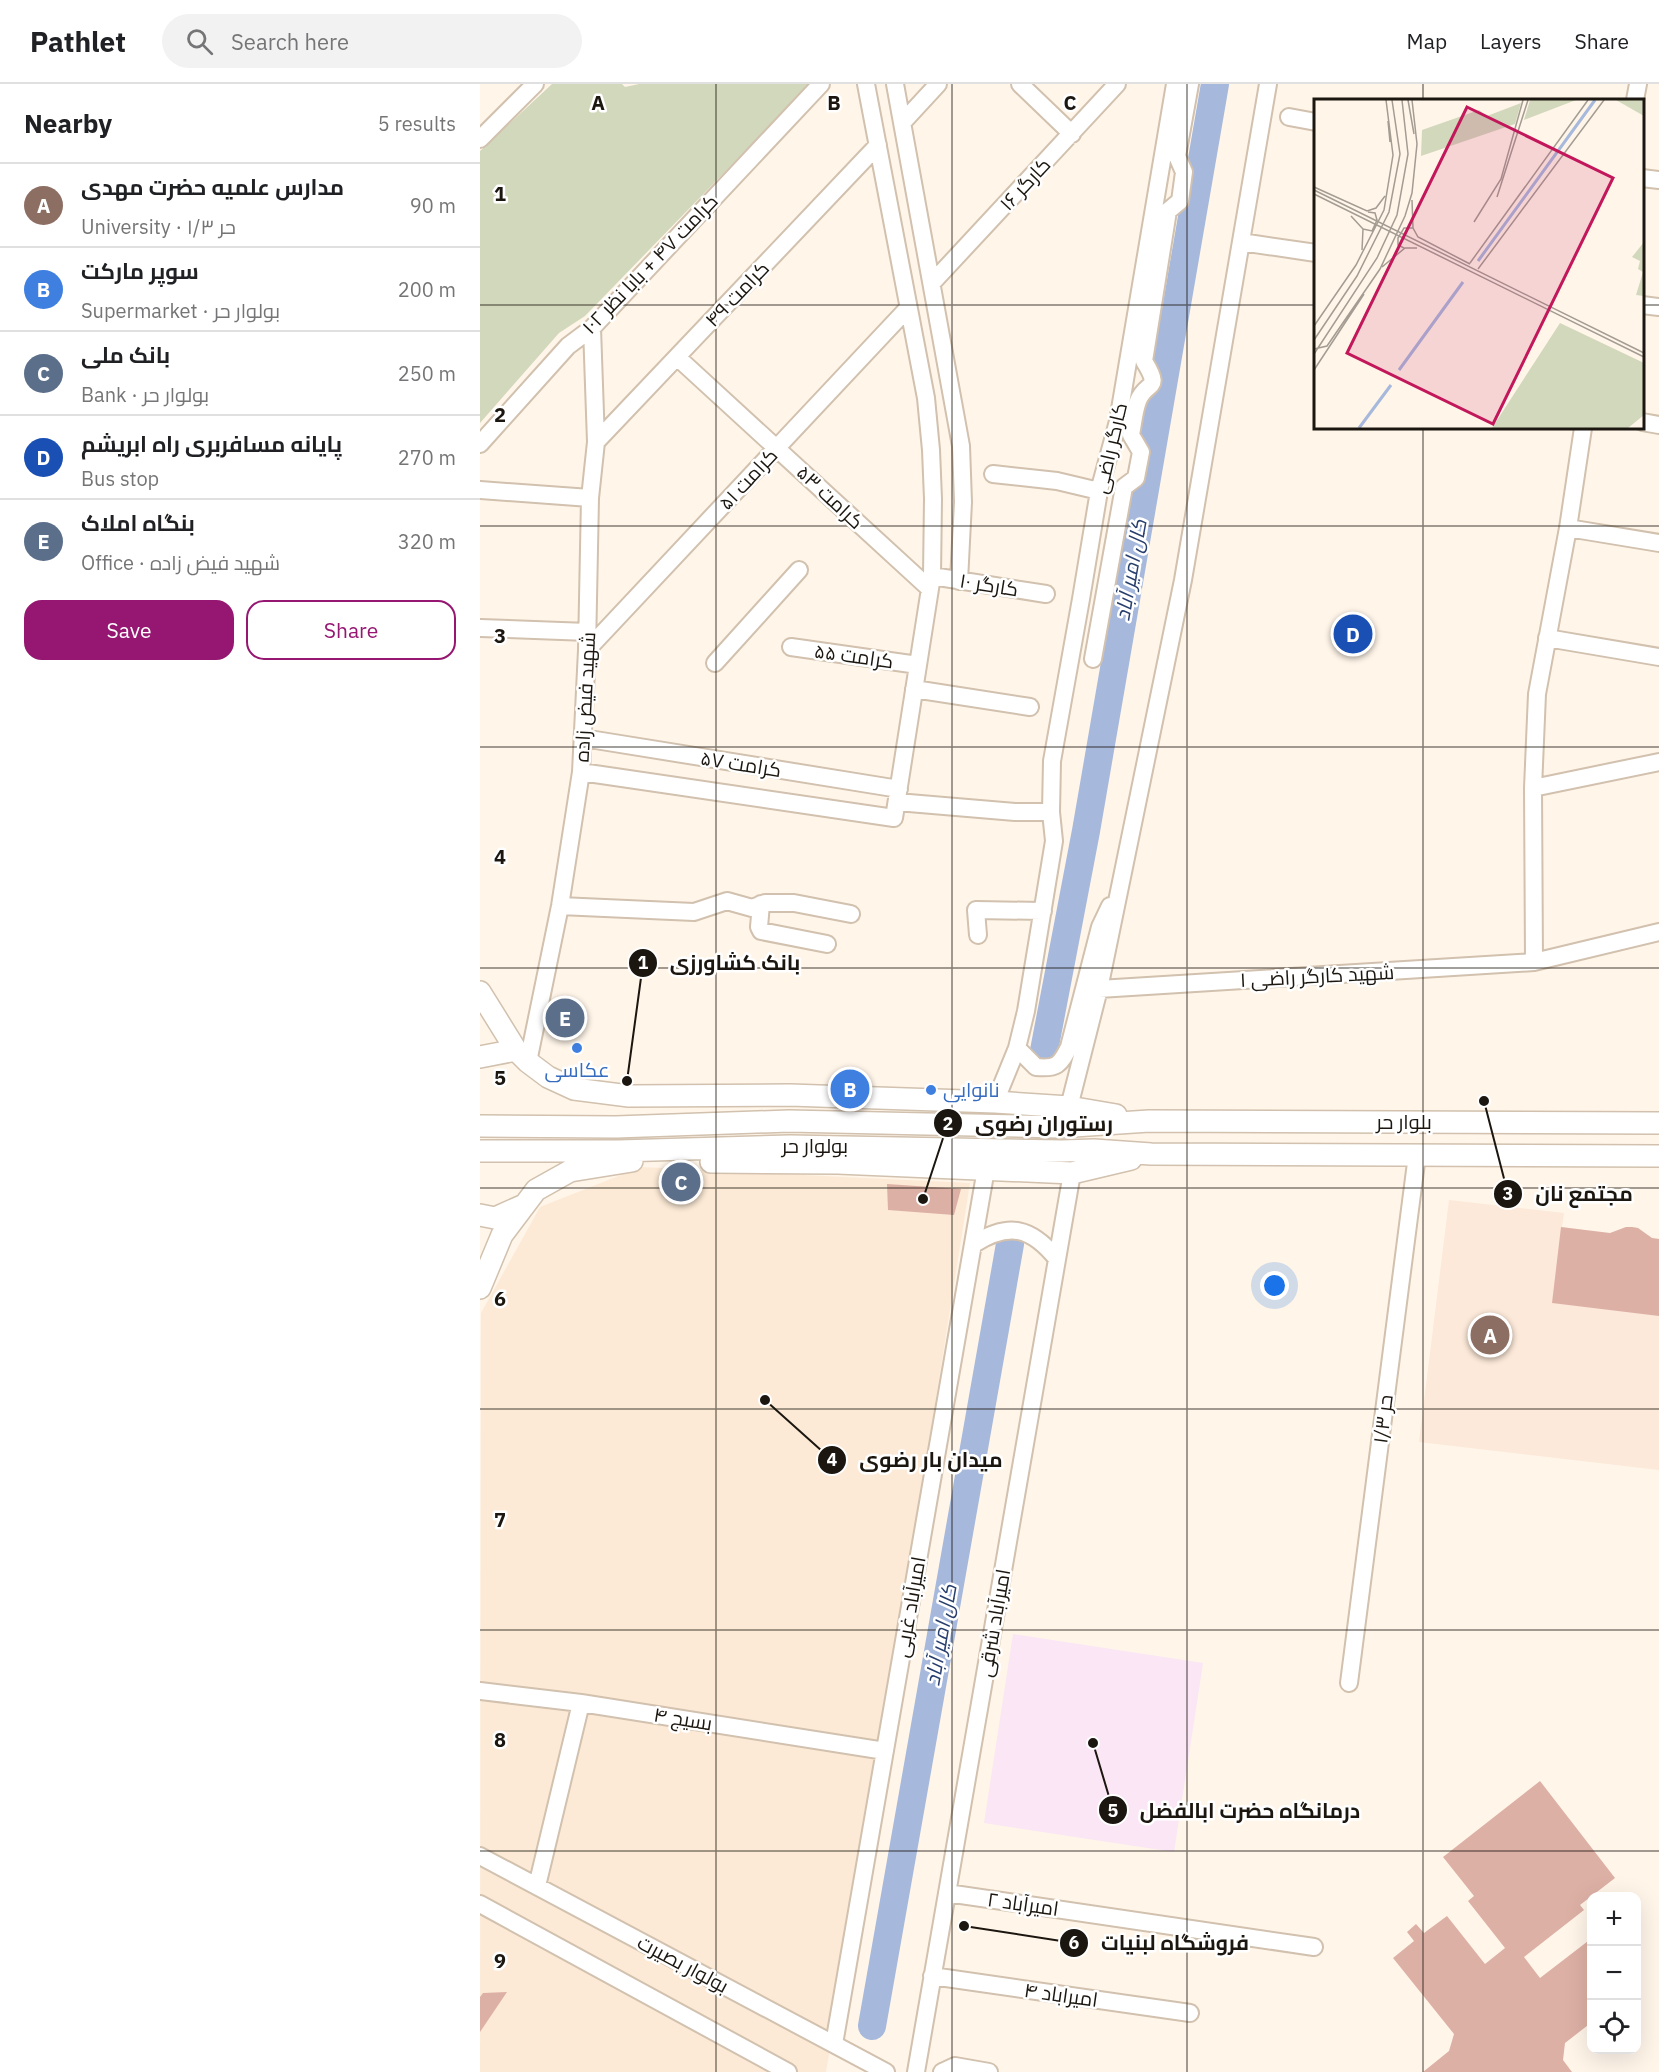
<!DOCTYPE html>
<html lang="en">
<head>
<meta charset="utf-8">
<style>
	body { margin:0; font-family:"IBM Plex Sans",Cairo,sans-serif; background:#f2f2f2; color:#202124 }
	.controls { position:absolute; right:18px; bottom:18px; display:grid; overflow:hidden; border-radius:12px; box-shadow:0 6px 24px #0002 }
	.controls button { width:54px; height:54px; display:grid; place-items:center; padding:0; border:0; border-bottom:2px solid #e0e0e0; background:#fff; color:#202124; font:30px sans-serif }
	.you { position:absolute; left:795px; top:1202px; width:21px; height:21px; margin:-15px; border:4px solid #fff; border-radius:50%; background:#1a73e8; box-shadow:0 0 0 9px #1a73e833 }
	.badge { display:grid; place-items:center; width:39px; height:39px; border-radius:50%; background:#951771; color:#fff; font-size:20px; font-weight:700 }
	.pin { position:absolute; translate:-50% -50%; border:3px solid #fff; box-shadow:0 2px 6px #0006 }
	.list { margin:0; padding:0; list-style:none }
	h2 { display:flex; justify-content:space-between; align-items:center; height:78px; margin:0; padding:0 24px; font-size:26px }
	h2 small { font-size:20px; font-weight:400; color:#757577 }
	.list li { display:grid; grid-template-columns:39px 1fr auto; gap:18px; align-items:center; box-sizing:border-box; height:84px; padding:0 24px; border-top:2px solid #e0e0e0 }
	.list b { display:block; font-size:22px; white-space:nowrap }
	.list p { margin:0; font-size:20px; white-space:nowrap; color:#757577 }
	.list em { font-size:20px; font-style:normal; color:#757577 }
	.actions { display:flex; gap:12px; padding:18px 24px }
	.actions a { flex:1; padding:14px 0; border:2px solid #951771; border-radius:18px; text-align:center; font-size:21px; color:#951771 }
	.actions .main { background:#951771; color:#fff }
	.icon { flex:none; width:33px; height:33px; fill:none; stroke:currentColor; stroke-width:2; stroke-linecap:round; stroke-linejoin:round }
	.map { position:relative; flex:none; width:1179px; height:1988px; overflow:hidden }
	header { display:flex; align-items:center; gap:36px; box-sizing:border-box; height:84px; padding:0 30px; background:#fff; border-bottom:2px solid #e0e0e0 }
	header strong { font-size:28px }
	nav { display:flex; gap:33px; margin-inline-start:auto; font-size:21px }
	.search { width:420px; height:54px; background:#f2f2f2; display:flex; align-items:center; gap:15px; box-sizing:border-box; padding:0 21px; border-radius:33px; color:#757577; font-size:22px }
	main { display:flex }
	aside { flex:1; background:#fff }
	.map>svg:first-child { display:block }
	.built { fill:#fcead6 }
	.education { fill:#fce9d9 }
	.medical { fill:#fae6f5 }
	.green { fill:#d2d8bb }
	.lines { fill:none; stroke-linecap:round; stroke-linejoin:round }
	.river { stroke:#a6b8dc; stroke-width:28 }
	.building { fill:#ddb0a5 }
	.minor-casing { stroke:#d1c1ae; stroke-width:20 }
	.major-casing { stroke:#d1c1ae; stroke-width:24 }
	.minor { stroke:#fff; stroke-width:16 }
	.major { stroke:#fff; stroke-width:21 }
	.grid { fill:none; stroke:#1b160f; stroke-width:1.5; stroke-opacity:0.55 }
	.shop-dot { fill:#3f7fe0; stroke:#fff; stroke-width:2 }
	.labels { text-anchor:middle; stroke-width:5; stroke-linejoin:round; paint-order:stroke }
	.street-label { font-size:20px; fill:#1b160f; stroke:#fff }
	.shop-label { font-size:20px; fill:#366cbe; stroke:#fff }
	.water-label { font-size:21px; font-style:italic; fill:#283e6d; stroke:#fff }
	.inset-river { fill:none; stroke:#a6b8dc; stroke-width:3 }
	.inset-road { fill:none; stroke:#a49c92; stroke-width:1.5 }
	.view { fill:#c2185b; fill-opacity:0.15; stroke:#c2185b; stroke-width:3 }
	.inset-edge { fill:none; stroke:#1b160f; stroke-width:3 }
	.grid-label { font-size:20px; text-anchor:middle; font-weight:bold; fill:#1b160f; stroke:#fff; stroke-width:5; stroke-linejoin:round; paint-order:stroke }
	.leader { fill:none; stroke:#1b160f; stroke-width:2 }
	.callout-dot { fill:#1b160f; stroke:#fff; stroke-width:2 }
	.mark-label { font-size:18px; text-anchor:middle; font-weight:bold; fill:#fff }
	.callout-label { font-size:21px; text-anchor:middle; font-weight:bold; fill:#1b160f; stroke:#fff; stroke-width:5; stroke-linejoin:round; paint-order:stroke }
</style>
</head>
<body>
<header>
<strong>Pathlet</strong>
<div class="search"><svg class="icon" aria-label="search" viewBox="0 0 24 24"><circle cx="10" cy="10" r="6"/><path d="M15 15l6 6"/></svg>Search here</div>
<nav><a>Map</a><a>Layers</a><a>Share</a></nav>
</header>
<main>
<aside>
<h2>Nearby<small>5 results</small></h2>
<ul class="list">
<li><span class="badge" style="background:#8d6e63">A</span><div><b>مدارس علمیه حضرت مهدی</b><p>University · حر ۱/۳</p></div><em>90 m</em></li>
<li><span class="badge" style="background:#3f7fe0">B</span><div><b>سوپر مارکت</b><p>Supermarket · بولوار حر</p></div><em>200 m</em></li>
<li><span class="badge" style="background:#5c6f8a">C</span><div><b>بانک ملی</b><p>Bank · بولوار حر</p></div><em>250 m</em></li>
<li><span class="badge" style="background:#1a4fb4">D</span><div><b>پایانه مسافربری راه ابریشم</b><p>Bus stop</p></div><em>270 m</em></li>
<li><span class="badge" style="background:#5c6f8a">E</span><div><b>بنگاه املاک</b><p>Office · شهید فیض زاده</p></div><em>320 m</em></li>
</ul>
<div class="actions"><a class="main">Save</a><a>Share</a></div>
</aside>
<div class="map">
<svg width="1179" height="1988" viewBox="0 0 1179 1988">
	<rect width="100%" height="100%" fill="#fff5e9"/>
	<path class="built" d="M161 1083 490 1099 380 1796 346 1988H0L1 1229 60 1123Z"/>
	<path class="education" d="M969 1116 1084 1129 1082 1143 1129 1150 1146 1143H1152L1158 1144 1172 1154 1179 1155V1386L939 1358Z"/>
	<path class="medical" d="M533 1550 723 1579 694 1768 504 1739Z"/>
	<path class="green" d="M72 0H142L145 3 159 0H330L105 232 79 249 0 339V67Z"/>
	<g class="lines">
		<path class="river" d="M563 972 606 747 735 0
			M392 1942 530 1160"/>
	</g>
	<path class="building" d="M407 1100 481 1105 474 1131 408 1126Z
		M1081 1143 1130 1149 1146 1143H1152L1158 1144 1172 1154 1179 1155V1232L1072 1219Z
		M1060 1697 1135 1794 1100 1821 1104 1826 1044 1873 1060 1894 1112 1854V1938L1085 1959 1083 1976 1092 1988H943L969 1967 974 1950 913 1874 934 1857 927 1848 936 1840 944 1849 967 1832 1005 1880 1025 1864 988 1817 994 1812 963 1773Z
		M27 1908 0 1948V1913L3 1909Z"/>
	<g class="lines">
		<g class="minor-casing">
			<path id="minor" d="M415 0 481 362 483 418 479 497
				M540 0 592 50
				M1155 16 1158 0
				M809 33 836 38
				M422 39 458 0
				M0 55 55 0
				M1162 94 1179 96
				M761 158 836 169
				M452 199 637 0
				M1162 221 1179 223
				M197 273 450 505
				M1162 338 1179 341
				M116 358 398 61
				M0 360 88 262 112 244 341 0
				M513 390 577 397 619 407
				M0 406 110 414
				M1088 444 1179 459
				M452 492 566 510
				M0 544 108 548
				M1067 554 1179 573
				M311 563 438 581
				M107 566 428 224
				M613 575 644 403 656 394 661 368 651 351C653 341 654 328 658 317 666 296 683 308 664 277L688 127 700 117 704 88 697 72 710 0
				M235 579 319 486
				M434 605 550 623
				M103 654 419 705
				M101 688 414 734 452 492 453 415 451 366 446 314 386 0
				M1053 704 1179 678
				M417 718 535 728H571
				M281 820 279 843 281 847 347 860
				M80 822 214 828 247 817 272 824 285 819H314L371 830
				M498 851 496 826 563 827
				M1054 878 1053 704 1057 610 1088 444 1103 344
				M619 905 1054 878 1179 848
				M537 964 556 983C577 985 580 981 589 963L620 843 630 822
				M48 978 80 822 101 688 107 566 110 414 116 358 112 244
				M515 1018 537 964 546 927 574 757 571 728 572 677 601 515 619 407 638 337 695 0
				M589 1023 619 905 703 496 788 0
				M494 1160C529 1138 551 1143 577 1175
				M869 1599 937 1071
				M0 1607 101 1619 405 1667
				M0 1772 406 1988
				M57 1802 101 1619
				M467 1809 834 1863
				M0 1820 308 1988
				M452 1892 710 1929
				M354 1960 506 1085
				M436 1988 592 1089
				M462 1988 475 1982 509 1988"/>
		</g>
		<g class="major-casing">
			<path id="major" d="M0 908 36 966 48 978 68 993 94 1005 149 1012 310 1011 515 1018 589 1023 636 1031
				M0 973 36 966
				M0 1042 136 1043 309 1037 579 1043 669 1037 1179 1039
				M0 1067H139L310 1062 582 1067 614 1066 671 1070 1179 1072
				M231 1078 358 1079 592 1089 651 1075
				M0 1131 15 1134 42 1122
				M0 1204 22 1151 56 1106 90 1087 152 1077"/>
		</g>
		<use href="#minor" class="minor"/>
		<use href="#major" class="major"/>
	</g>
	<path class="grid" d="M236 0V1988M472 0V1988M707 0V1988M943 0V16M0 221H836M1162 221H1179M943 344V1988M0 442H1179M0 663H1179M0 884H1179M0 1104H1179M0 1325H1179M0 1546H1179M0 1767H1179"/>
	<g class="shop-dot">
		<circle cx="97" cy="964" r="6"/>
		<circle cx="451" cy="1006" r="6"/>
	</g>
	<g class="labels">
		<g class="street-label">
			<text transform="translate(545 100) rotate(-47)" y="7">کارگر ۱۶</text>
			<text transform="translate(170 180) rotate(-46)" y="7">کرامت ۴۷ + بابا نظر ۱۰۲</text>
			<text transform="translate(257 210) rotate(-46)" y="7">کرامت ۴۹</text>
			<text transform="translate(630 364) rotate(-77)" y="7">کارگر راضی</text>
			<text transform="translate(268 395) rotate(-47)" y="7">کرامت ۵۱</text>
			<text transform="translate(350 413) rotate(43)" y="7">کرامت ۵۳</text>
			<text transform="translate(509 501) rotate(9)" y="7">کارگر ۱۰</text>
			<text transform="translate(374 572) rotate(8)" y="7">کرامت ۵۵</text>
			<text transform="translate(105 613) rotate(-87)" y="7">شهید فیض زاده</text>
			<text transform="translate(261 680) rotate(9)" y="7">کرامت ۵۷</text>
			<text transform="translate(837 892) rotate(-3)" y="7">شهید کارگر راضی ۱</text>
			<text x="924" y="1045">بلوار حر</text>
			<text x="335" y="1069">بولوار حر</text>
			<text transform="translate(903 1335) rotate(-83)" y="7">حر ۱/۳</text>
			<text transform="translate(430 1523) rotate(-80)" y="7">امیرآباد غربی</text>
			<text transform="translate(514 1539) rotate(-80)" y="7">امیرآباد شرقی</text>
			<text transform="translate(203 1635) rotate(9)" y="7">بسیج ۴</text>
			<text transform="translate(543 1820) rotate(8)" y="7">امیرآباد ۲</text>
			<text transform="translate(203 1880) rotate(28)" y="7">بولوار بصیرت</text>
			<text transform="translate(581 1911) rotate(8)" y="7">امیراباد ۴</text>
		</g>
		<g class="shop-label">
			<text x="97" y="993">عکاسی</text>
			<text x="463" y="1013" text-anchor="start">نانوایی</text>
		</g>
		<g class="water-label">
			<text transform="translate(651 486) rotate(-80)" y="7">کال امیر آباد</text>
			<text transform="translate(461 1551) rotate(-80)" y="7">کال امیر آباد</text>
		</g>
	</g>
	<g transform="translate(834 15)">
		<rect width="330" height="330" fill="#fff5e9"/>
		<path d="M216 1H262L210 21ZM301 1H330V17L302 1ZM207 4 201 25 107 57 108 31 165 11 173 17ZM330 143V197L322 196 329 173 324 170 326 162 318 158ZM246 224 330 264V316L314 329H178Z" fill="#d2d8bb"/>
		<path class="inset-river" d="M164 162 281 1M85 271 149 183M45 329 77 286"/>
		<path class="inset-road" d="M94 1 100 35M74 22 76 43M0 88 53 112 62 109 71 97M0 91 330 254M0 95 330 258M183 98 214 1M98 101 99 129 104 138 156 165M37 117 49 130 48 151M160 123 187 80 209 1M49 130 58 132 63 121 61 114 54 113M90 149 84 146V139L90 129H99M156 164 274 1M68 168 91 149H103M164 170 290 1M0 227 42 166 70 111 79 56 72 1M0 241 43 177 75 113 86 55 78 1M0 250 13 247 66 170 91 117 98 94 103 45 98 1M0 255 63 159 83 116 94 55 88 1M0 271 50 195"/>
		<path class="view" d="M153 8 299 79 179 325 33 254Z"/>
		<rect width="330" height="330" class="inset-edge"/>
	</g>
	<g class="grid-label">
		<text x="118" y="26">A</text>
		<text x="354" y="26">B</text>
		<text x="590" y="26">C</text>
		<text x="20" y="117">1</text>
		<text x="20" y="338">2</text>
		<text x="20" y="559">3</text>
		<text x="20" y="780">4</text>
		<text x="20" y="1001">5</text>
		<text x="20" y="1222">6</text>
		<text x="20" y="1443">7</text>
		<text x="20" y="1663">8</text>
		<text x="20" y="1884">9</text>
	</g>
	<path class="leader" d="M147 997L163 879M443 1115L468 1039M1004 1017L1028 1110M285 1316L352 1376M613 1659L633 1726M484 1842L594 1859"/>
	<g class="callout-dot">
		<circle cx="147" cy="997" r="6"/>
		<circle cx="443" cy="1115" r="6"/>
		<circle cx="1004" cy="1017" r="6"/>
		<circle cx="285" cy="1316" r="6"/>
		<circle cx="613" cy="1659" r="6"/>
		<circle cx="484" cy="1842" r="6"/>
		<circle cx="163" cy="879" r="15"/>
		<circle cx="468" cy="1039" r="15"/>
		<circle cx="1028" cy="1110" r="15"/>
		<circle cx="352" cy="1376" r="15"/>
		<circle cx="633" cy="1726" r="15"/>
		<circle cx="594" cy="1859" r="15"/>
	</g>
	<g class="mark-label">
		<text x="163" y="885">1</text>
		<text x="468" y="1046">2</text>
		<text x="1028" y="1116">3</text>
		<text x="352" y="1382">4</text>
		<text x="633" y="1733">5</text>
		<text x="594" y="1865">6</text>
	</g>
	<g class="callout-label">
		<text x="255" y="886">بانک کشاورزی</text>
		<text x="564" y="1047">رستوران رضوی</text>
		<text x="1104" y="1117">مجتمع نان</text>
		<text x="451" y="1383">میدان بار رضوی</text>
		<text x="770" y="1734">درمانگاه حضرت ابالفضل</text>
		<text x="695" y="1866">فروشگاه لبنیات</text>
	</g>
</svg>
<div class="controls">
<button>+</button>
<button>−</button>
<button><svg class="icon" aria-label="locate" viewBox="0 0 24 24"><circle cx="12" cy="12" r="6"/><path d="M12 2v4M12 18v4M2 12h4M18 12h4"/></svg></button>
</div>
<div class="you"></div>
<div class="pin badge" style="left:1010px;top:1251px;background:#8d6e63">A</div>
<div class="pin badge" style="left:370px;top:1005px;background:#3f7fe0">B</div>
<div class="pin badge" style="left:201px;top:1098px;background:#5c6f8a">C</div>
<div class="pin badge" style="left:873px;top:550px;background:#1a4fb4">D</div>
<div class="pin badge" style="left:85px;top:934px;background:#5c6f8a">E</div>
</div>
</main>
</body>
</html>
